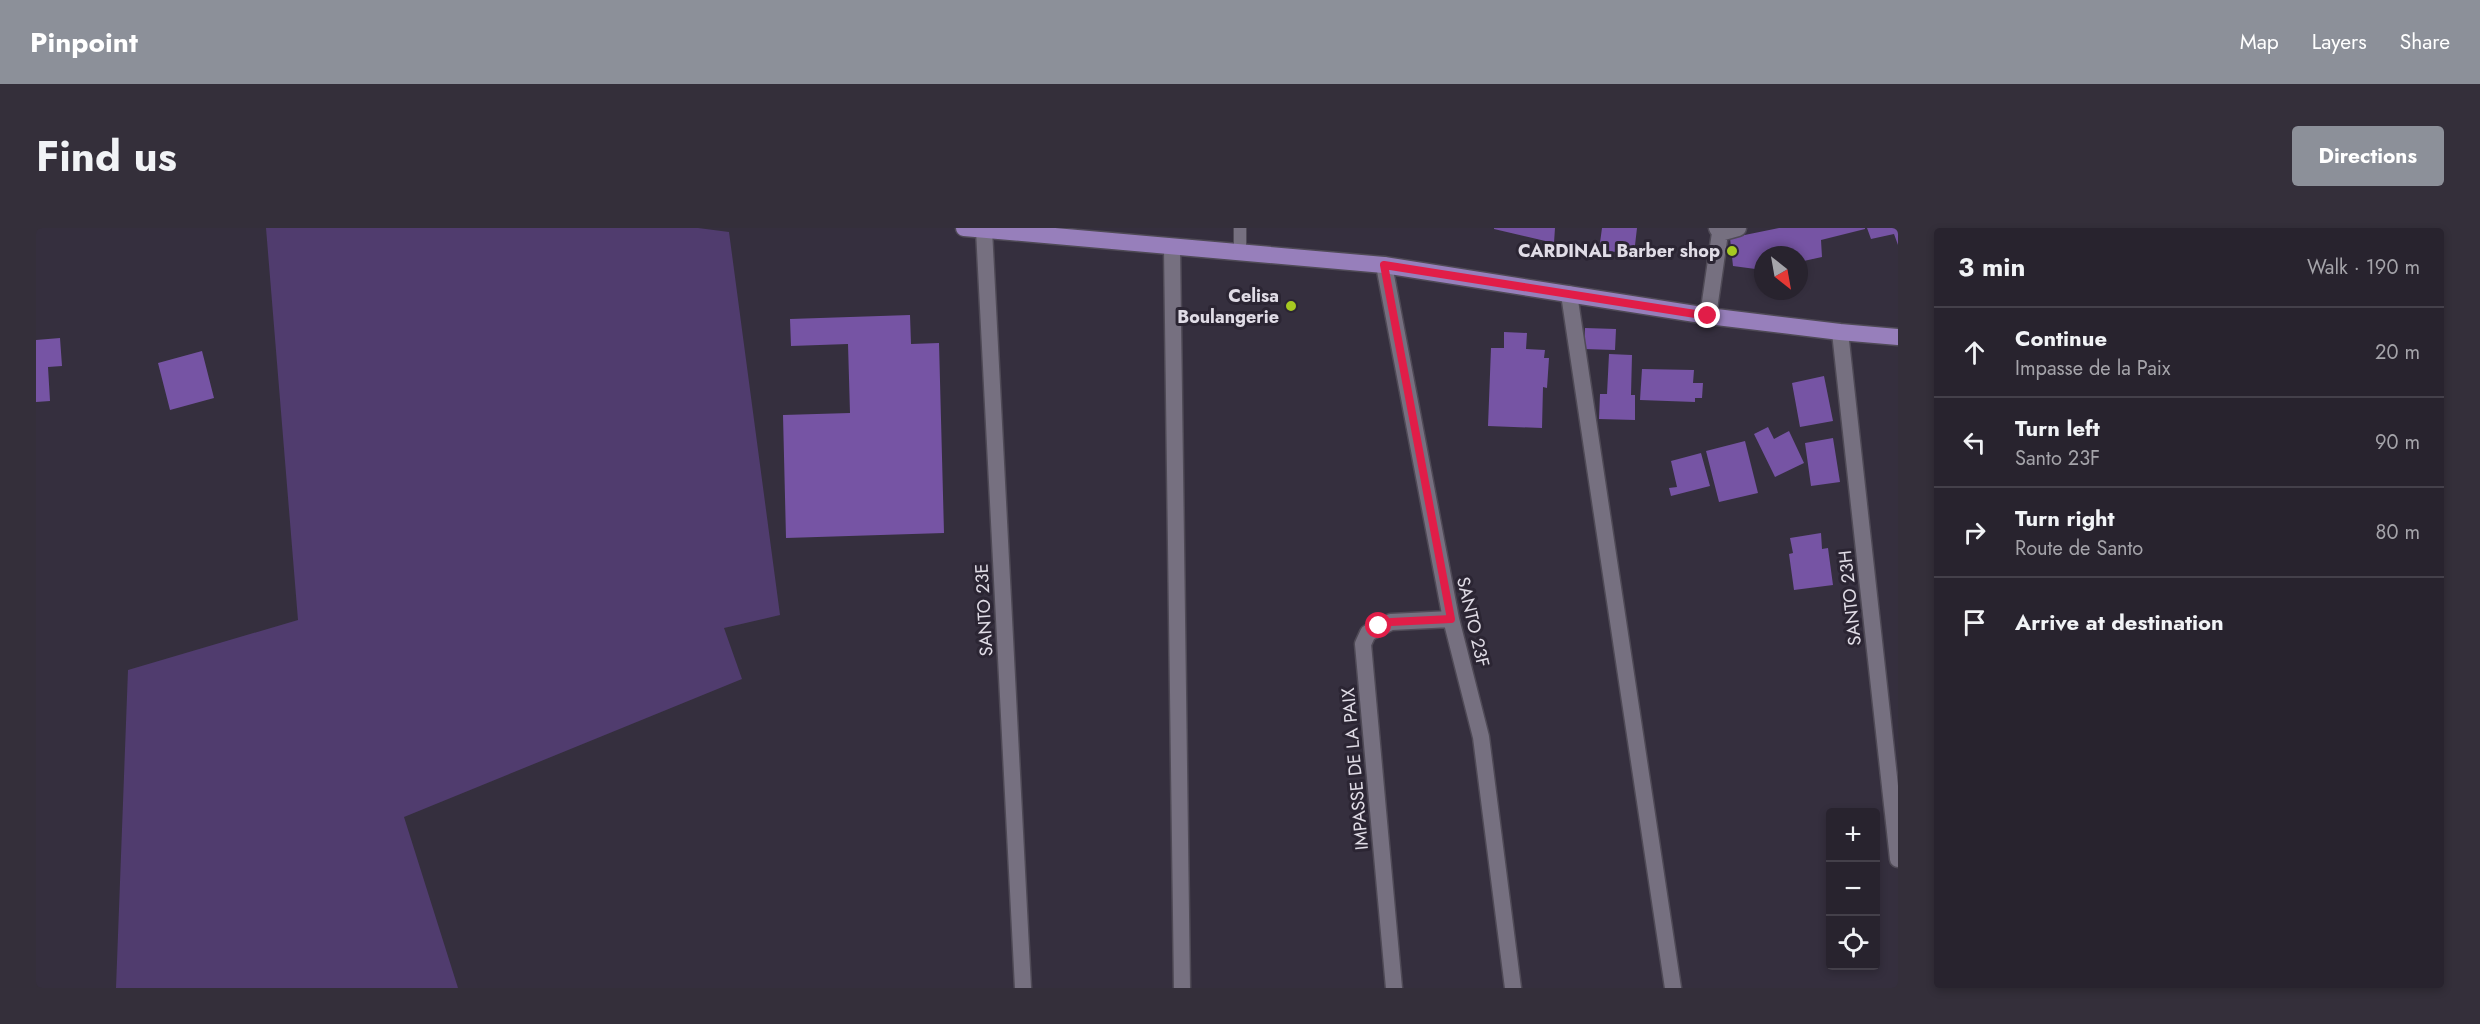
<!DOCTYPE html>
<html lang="en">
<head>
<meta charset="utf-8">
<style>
	body { margin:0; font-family:Jost,sans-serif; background:#342f3a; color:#f1f3f6 }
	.controls { position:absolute; right:18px; bottom:18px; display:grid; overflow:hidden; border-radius:6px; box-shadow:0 3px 9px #0003 }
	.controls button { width:54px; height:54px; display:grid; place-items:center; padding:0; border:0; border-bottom:2px solid #44404a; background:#28232e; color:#f1f3f6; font:30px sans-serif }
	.compass { position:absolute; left:1718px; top:18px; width:54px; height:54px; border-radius:50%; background:#28232e; box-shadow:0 3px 9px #0003; rotate:149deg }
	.stop { position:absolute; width:18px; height:18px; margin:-14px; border:4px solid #e11d48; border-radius:50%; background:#fff }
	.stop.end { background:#e11d48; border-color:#fff; box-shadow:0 2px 6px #0008 }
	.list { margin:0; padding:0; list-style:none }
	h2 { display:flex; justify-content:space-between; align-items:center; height:78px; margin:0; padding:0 24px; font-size:26px }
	h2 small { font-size:20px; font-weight:400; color:#a5a4aa }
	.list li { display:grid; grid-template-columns:39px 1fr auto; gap:18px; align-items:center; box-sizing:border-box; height:90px; padding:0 24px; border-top:2px solid #44404a }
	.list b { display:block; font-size:22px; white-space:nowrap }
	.list p { margin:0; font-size:20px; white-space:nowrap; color:#a5a4aa }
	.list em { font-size:20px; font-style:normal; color:#a5a4aa }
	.icon { flex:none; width:33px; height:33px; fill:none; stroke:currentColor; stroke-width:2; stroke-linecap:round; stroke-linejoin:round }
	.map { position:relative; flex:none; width:1862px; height:760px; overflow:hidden; border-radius:6px }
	header { display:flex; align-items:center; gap:36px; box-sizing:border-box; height:84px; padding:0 30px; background:#8c9099; color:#fff }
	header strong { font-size:28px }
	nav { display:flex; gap:33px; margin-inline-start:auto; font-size:21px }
	.intro { display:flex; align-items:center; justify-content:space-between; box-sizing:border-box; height:144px; padding:0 36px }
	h1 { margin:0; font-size:42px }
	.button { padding:15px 27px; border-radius:6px; background:#8c9099; color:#fff; font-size:21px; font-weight:700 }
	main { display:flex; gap:36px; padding:0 36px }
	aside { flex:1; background:#28232e; border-radius:6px; box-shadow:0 3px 9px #0003 }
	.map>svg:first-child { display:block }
	.green { fill:#503c6e }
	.building { fill:#7654a4 }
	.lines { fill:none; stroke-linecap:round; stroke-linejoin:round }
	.service-casing { stroke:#4f4a56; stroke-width:14 }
	.minor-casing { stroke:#4f4a56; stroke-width:19 }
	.primary-casing { stroke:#4f4a56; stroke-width:19 }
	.service { stroke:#767080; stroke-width:12 }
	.minor { stroke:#767080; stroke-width:16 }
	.primary { stroke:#977fbb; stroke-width:16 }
	.route { stroke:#e11d48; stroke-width:8 }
	.poi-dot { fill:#a6c821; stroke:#2b2533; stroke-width:2 }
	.labels { text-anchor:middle; stroke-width:6; stroke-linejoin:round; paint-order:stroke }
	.poi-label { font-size:18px; font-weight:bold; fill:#e0dce6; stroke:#2b2533; text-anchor:end }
	.street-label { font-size:18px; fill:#e0dce6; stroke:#2b2533 }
</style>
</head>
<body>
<header>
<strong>Pinpoint</strong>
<nav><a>Map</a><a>Layers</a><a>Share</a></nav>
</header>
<div class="intro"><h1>Find us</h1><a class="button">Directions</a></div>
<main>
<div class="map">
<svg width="1862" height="760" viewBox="0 0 1862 760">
	<rect width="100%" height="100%" fill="#352f3e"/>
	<path class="green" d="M230 0H662L693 4 744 387 688 400 706 451 368 589 422 760H80L92 442 262 392Z"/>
	<path class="building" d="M1458 0H1519L1518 15 1458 1Z
		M1566 0H1601L1598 26 1563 22Z
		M1743 0H1829V1L1785 12 1786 29 1763 34V27H1727V42L1697 38 1694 10Z
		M1831 0H1862V17L1858 6 1835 11Z
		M874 87 875 116 903 115 908 305 750 310 747 187 814 185 812 116 755 118 754 91Z
		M1549 100 1580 101 1579 122 1548 121Z
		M1468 104 1491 105 1490 121 1509 122 1508 130H1513L1511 160 1507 159 1506 200 1452 198 1455 120H1468Z
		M24 110 26 138 12 139 14 173 0 174V112Z
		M166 123 178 170 134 182 122 135Z
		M1573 126 1596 127 1595 167H1599V192L1563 191 1564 166H1571Z
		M1606 141 1658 142 1657 155H1667L1666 170H1659V174L1604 172Z
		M1788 148 1797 193 1764 199 1756 155Z
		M1732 199 1738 211 1753 203 1768 235 1739 249 1718 206Z
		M1797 210 1804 254 1775 258 1769 215Z
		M1709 213 1722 265 1683 274 1670 223Z
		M1665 225 1674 258 1635 268 1633 260 1641 259 1635 233Z
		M1785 305 1786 321 1792 320 1797 357 1758 362 1753 326 1757 325 1754 310Z"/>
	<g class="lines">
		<g class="service-casing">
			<path id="service" d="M1204 26V0"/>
		</g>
		<g class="minor-casing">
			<path id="minor" d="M948 2 987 760
				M1684 5 1702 0
				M1136 20 1146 760
				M1348 37 1415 391 1445 509 1477 760
				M1533 66 1637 760
				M1672 88 1684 5 1681 0
				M1804 104 1862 631
				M1358 760 1327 416 1332 405 1355 394 1415 391"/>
		</g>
		<g class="primary-casing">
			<path id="primary" d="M928 0 1348 37 1672 88 1804 104 1862 109"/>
		</g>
		<use href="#service" class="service"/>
		<use href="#minor" class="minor"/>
		<use href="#primary" class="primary"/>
	</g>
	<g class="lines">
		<path class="route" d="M1343 398 1355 394 1415 391 1348 37 1672 88"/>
	</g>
	<g class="poi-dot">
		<circle cx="1696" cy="23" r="6"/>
		<circle cx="1255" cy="78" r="6"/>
	</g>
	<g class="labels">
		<g class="poi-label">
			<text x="1684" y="29">CARDINAL Barber shop</text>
			<text x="1243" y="74">Celisa<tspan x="1243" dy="21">Boulangerie</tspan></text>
		</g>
		<g class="street-label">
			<text transform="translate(1814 370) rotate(-96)" y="6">SANTO 23H</text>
			<text transform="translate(948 382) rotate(-93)" y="6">SANTO 23E</text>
			<text transform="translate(1437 394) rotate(77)" y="6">SANTO 23F</text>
			<text transform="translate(1319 541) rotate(-95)" y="6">IMPASSE DE LA PAIX</text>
		</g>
	</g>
</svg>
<div class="controls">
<button>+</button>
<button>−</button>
<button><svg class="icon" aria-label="locate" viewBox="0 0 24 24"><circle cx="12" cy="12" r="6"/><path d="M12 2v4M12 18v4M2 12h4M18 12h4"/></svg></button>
</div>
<svg class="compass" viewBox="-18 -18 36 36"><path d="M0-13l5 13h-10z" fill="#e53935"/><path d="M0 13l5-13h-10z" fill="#a5a4aa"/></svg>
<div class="stop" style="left:1343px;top:398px"></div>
<div class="stop end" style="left:1672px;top:88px"></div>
</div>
<aside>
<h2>3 min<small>Walk · 190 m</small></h2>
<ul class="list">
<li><svg class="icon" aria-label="ahead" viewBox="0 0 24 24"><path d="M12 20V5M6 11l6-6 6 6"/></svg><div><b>Continue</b><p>Impasse de la Paix</p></div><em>20 m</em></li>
<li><svg class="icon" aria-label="left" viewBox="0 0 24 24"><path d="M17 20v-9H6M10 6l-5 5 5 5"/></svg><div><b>Turn left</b><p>Santo 23F</p></div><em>90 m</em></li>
<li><svg class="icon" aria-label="right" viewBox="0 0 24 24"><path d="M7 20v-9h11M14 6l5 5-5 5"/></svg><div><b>Turn right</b><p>Route de Santo</p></div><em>80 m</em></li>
<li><svg class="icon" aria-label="arrive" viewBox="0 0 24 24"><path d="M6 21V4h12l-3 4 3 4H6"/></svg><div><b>Arrive at destination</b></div></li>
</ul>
</aside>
</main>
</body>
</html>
